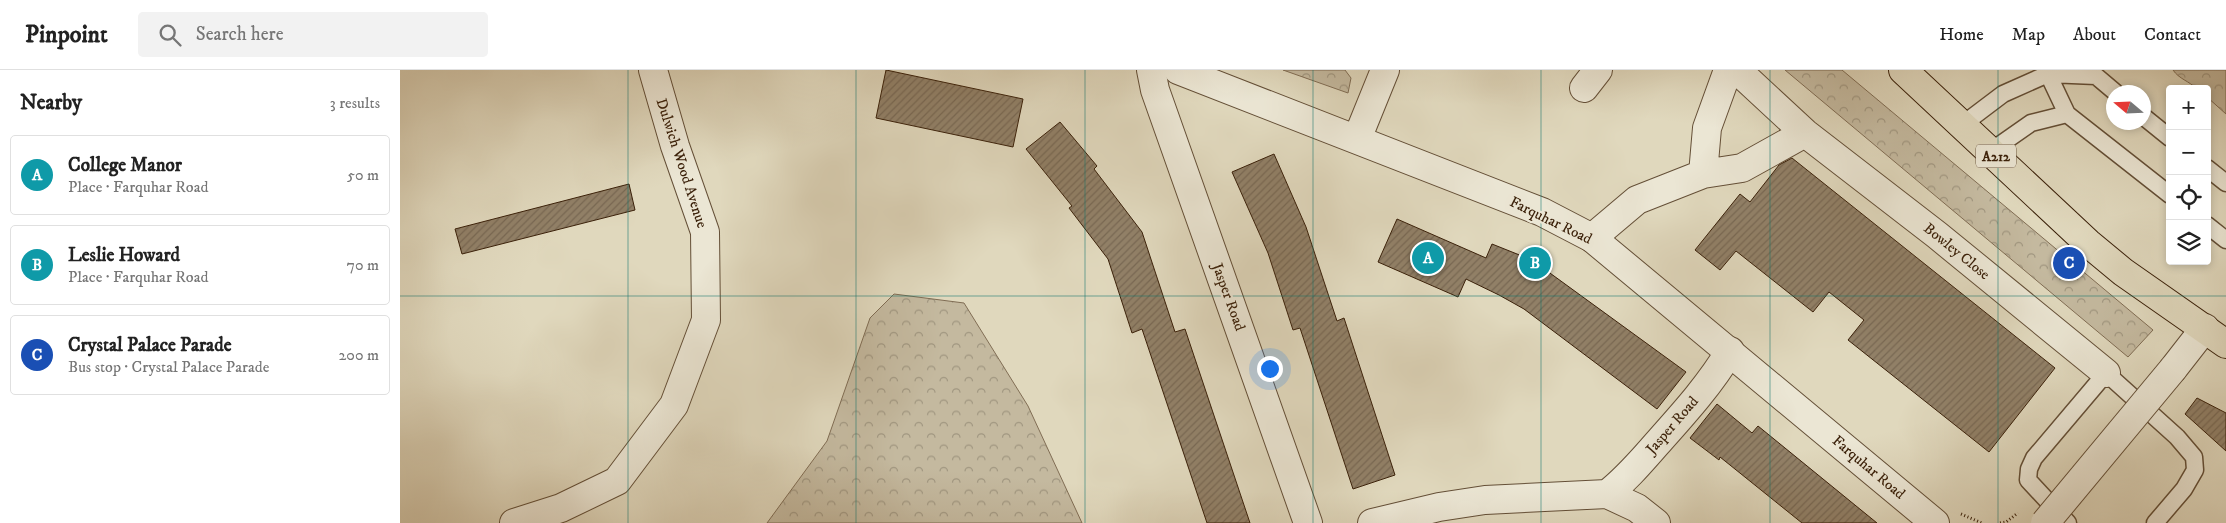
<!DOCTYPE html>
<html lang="en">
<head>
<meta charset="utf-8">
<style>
	body { margin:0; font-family:"IM FELL DW Pica",serif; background:#f2f2f2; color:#222 }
	.controls { position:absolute; right:15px; top:15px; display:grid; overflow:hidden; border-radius:5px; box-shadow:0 2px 8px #0003 }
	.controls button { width:45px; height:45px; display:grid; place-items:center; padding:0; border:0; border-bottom:1px solid #e0e0e0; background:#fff; color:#222; font:25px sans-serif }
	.compass { position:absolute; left:1706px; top:15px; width:45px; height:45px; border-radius:50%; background:#fff; box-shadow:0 2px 8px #0003; rotate:289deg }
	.you { position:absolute; left:869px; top:298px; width:18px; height:18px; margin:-12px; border:4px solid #fff; border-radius:50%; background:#1a73e8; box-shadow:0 0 0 8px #1a73e833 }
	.badge { display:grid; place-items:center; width:32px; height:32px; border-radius:50%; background:#111827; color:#fff; font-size:16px; font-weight:700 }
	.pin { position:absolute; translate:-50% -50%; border:2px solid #fff; box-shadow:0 1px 5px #0006 }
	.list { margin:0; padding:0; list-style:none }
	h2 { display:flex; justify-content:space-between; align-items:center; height:65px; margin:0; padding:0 20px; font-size:21px }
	h2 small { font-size:16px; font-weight:400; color:#767676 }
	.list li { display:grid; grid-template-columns:32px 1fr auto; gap:15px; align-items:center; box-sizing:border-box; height:80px; margin:0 10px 10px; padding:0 10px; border:1px solid #e0e0e0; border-radius:5px }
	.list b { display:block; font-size:19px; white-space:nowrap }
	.list p { margin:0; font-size:16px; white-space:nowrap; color:#767676 }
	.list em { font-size:16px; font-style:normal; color:#767676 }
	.icon { flex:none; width:28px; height:28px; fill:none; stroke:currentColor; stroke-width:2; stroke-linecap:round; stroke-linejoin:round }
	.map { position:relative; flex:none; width:1826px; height:453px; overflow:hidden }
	header { display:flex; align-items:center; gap:30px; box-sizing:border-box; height:70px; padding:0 25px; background:#fff; border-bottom:1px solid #e0e0e0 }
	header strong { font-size:24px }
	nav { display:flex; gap:28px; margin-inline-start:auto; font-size:18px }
	.search { width:350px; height:45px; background:#f2f2f2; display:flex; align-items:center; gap:12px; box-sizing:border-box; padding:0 18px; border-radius:5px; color:#767676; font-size:19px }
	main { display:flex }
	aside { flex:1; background:#fff }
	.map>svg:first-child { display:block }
	.forest { fill:url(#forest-crowns); stroke:#806d54 }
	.building { fill:url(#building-hatch); stroke:#3b210a }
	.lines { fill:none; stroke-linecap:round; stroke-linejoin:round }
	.service-casing { stroke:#644f37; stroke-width:19 }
	.minor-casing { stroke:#644f37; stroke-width:30 }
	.tertiary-casing { stroke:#644f37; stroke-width:30 }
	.primary-casing { stroke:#3b210a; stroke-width:30 }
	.path { stroke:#3b210a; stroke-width:3; stroke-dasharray:1 2.5; stroke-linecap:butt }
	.service { stroke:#ebe6d4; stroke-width:16 }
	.minor { stroke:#ebe6d4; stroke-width:28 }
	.tertiary { stroke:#ebe6d4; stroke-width:28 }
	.primary { stroke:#e0d8bd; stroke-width:28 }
	.tertiary-bridge-casing { stroke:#644f37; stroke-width:30; stroke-linecap:butt }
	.tertiary-bridge { stroke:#ebe6d4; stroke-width:28 }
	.grid { fill:none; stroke:#0f766e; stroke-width:1; stroke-opacity:0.55 }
	.labels { text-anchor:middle; stroke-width:4.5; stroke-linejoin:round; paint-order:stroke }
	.shield { fill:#ebe6d4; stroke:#705c47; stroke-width:1 }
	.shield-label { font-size:14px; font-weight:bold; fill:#3b210a }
	.street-label { font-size:15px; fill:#3b210a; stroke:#ebe6d4 }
</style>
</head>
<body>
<header>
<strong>Pinpoint</strong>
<div class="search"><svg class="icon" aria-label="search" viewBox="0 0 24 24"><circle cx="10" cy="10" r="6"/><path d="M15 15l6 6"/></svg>Search here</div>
<nav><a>Home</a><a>Map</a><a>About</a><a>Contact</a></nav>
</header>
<main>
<aside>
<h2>Nearby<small>3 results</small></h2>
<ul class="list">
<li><span class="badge" style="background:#0f9aa8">A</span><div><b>College Manor</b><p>Place · Farquhar Road</p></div><em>50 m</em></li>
<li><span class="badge" style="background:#0f9aa8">B</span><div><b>Leslie Howard</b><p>Place · Farquhar Road</p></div><em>70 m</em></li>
<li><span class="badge" style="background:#1a4fb4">C</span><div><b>Crystal Palace Parade</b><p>Bus stop · Crystal Palace Parade</p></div><em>200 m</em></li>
</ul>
</aside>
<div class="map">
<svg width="1826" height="453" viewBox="0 0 1826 453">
	<defs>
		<pattern id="forest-crowns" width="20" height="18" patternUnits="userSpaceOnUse" patternTransform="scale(1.25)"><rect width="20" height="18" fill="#c4b99f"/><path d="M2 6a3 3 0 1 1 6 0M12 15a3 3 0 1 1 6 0" fill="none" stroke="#a09680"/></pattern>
		<pattern id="building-hatch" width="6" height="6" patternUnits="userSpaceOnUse" patternTransform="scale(1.25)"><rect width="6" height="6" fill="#918067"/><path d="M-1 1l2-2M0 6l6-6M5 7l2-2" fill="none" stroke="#786853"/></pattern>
	</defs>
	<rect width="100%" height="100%" fill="#e0d8bd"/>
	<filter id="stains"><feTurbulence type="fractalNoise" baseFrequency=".004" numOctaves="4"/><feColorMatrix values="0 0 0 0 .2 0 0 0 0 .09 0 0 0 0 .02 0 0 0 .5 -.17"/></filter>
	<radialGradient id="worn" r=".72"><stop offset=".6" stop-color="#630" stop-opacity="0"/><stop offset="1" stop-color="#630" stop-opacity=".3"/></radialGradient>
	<path class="forest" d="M883 0H945L951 8 948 23Z
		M1385 0H1442L1753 260 1728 287Z
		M1773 0H1826V44L1807 27V19H1797C1789 11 1779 9 1773 0Z
		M494 224 564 233 628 336 682 453H367L427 371 470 248Z"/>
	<path class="building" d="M486 0 623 29 613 77 476 48Z
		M660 52 697 96 694 99 742 162 775 262 785 259 850 453H807L742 259 732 263 708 189 669 138 672 136 626 79Z
		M874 84 906 157 937 251 944 248 995 405 953 419 900 258 893 260 868 183 832 102Z
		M1392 88 1655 298 1589 382 1448 270 1464 250 1429 222 1413 242 1336 181 1320 200 1295 180 1340 124 1350 132 1379 95Z
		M229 114 235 140 62 184 55 159Z
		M997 149 1086 188 1092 174 1132 190 1286 302 1257 339 1124 239 1099 225 1066 209 1058 227 978 192Z
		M1797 328 1826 343V381L1785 344Z
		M1317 334 1352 363 1358 356 1477 453H1402L1320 387 1319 390 1290 368Z"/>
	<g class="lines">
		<g class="service-casing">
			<path id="service" d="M1648 4 1667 44 1770 125
				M1744 47 1770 68
				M1562 55 1603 24 1648 4 1696 6 1715 22
				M1591 81 1631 53 1667 44
				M1807 98 1826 113
				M1807 155 1826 170
				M1668 453 1628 410 1629 399 1634 388 1706 303 1777 367 1794 387 1795 400 1784 419 1755 453"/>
		</g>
		<g class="minor-casing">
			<path id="minor" d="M751 0 755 20 908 453
				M1337 0 1405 63 1537 165 1706 303
				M1184 18 1198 0
				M957 69 985 0
				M1303 104 1307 58 1328 0
				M1192 168 1237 130 1303 104 1342 98 1405 63
				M1207 424C1228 408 1244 388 1261 369 1286 341 1311 313 1330 281
				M114 453 161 438 217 411 274 335 306 250 305 162 275 76 253 0
				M972 453 1039 437 1085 430 1207 424 1237 438 1256 453"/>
		</g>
		<g class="tertiary-casing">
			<path id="tertiary" d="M778 0 1142 142 1192 168 1535 453
				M1773 299 1805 258"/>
		</g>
		<g class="primary-casing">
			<path id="primary" d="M1503 0 1688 173 1723 202 1826 274"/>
		</g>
		<path class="path" d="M1561 444 1582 453
			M1600 453 1606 452 1618 443"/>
		<use href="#service" class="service"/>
		<use href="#minor" class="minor"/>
		<use href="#tertiary" class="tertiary"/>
		<use href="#primary" class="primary"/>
		<g class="tertiary-bridge-casing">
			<path id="tertiary-bridge" d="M1645 453 1773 299"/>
		</g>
		<use href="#tertiary-bridge" class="tertiary-bridge"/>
	</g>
	<path class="grid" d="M228 0V453M456 0V453M685 0V453M913 0V453M1141 0V453M1370 0V453M1598 0V453M0 226H1826"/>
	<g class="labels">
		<rect class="shield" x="1576" y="74.5" width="40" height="23" rx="4"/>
		<g class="shield-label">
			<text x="1596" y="91">A212</text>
		</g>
		<g class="street-label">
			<text transform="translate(282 93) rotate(72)" y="5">Dulwich Wood Avenue</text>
			<text transform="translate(1151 150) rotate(26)" y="5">Farquhar Road</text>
			<text transform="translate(1557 181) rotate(39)" y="5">Bowley Close</text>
			<text transform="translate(829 227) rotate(70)" y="5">Jasper Road</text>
			<text transform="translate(1272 355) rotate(-49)" y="5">Jasper Road</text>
			<text transform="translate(1469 397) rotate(40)" y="5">Farquhar Road</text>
		</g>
	</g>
	<rect width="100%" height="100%" filter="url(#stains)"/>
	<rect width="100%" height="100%" fill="url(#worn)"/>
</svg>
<div class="controls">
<button>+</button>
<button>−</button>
<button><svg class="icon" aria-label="locate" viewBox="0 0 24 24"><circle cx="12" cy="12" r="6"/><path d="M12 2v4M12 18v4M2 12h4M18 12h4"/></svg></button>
<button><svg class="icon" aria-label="layers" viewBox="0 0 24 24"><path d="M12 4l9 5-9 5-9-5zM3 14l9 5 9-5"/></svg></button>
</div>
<svg class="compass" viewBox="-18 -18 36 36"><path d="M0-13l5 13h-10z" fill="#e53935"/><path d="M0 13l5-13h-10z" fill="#767676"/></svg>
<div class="you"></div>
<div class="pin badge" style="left:1028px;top:188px;background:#0f9aa8">A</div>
<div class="pin badge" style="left:1135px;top:193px;background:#0f9aa8">B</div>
<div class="pin badge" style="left:1669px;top:193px;background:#1a4fb4">C</div>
</div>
</main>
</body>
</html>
